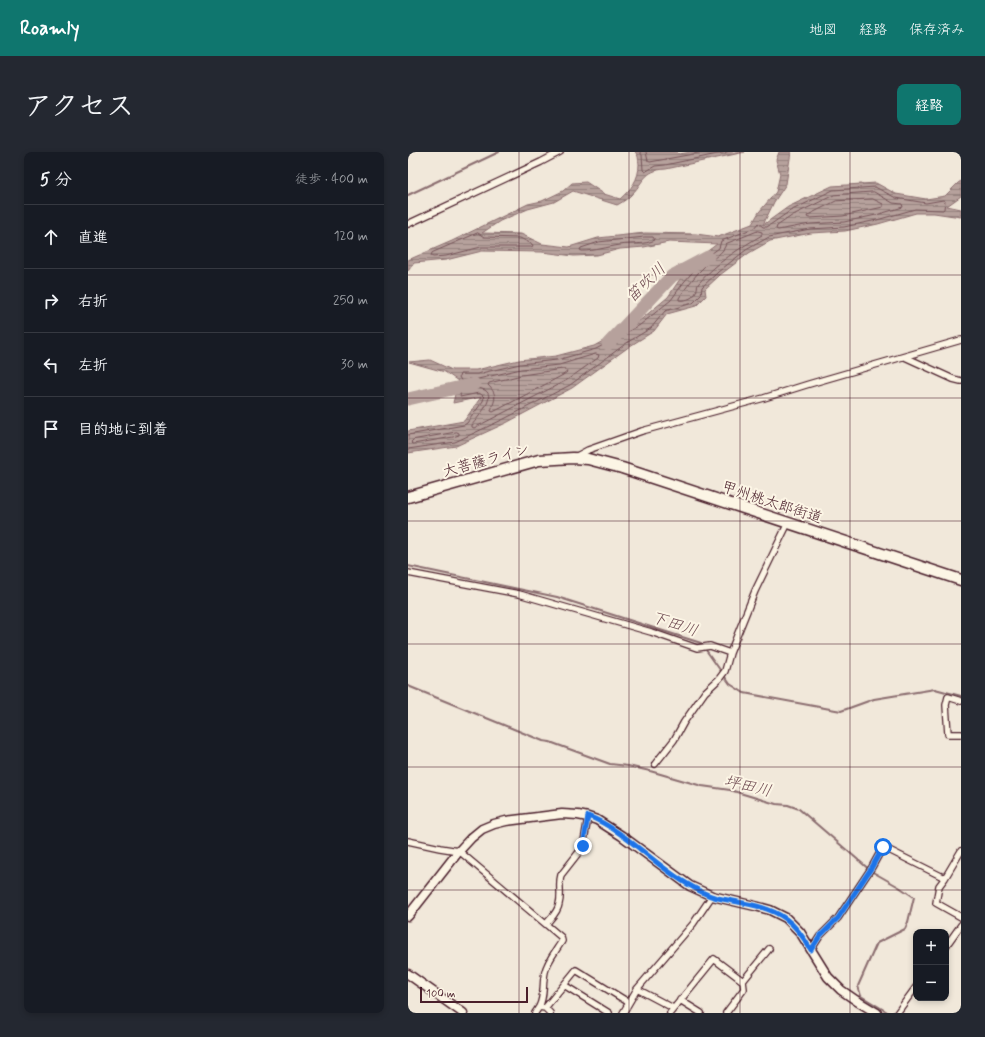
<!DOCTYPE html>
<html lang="ja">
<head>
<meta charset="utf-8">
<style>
	body { margin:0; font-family:Mynerve,"Klee One",sans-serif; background:#242831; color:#f1f3f6 }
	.controls { position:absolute; right:12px; bottom:12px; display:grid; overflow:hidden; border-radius:8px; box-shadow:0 2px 6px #0003 }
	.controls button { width:36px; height:36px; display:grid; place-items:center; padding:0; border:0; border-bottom:1px solid #363941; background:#171b24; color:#f1f3f6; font:20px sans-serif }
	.scale { position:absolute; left:12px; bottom:10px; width:108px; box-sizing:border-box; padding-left:4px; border:2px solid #4a1f2b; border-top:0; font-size:11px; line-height:14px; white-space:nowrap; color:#4a1f2b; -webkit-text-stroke:3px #fcf5e5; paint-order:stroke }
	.stop { position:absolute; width:12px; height:12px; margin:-9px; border:3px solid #1a73e8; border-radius:50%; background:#fff }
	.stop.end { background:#1a73e8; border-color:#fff; box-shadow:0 1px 4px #0008 }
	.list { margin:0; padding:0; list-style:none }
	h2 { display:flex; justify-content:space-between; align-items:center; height:52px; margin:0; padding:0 16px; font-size:17px }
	h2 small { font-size:13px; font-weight:400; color:#9ea1a6 }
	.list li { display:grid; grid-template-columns:26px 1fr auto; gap:12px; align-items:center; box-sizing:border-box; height:64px; padding:0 16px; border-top:1px solid #363941 }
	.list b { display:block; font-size:15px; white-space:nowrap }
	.list em { font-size:13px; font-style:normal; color:#9ea1a6 }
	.icon { flex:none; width:22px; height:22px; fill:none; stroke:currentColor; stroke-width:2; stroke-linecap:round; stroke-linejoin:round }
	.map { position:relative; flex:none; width:553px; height:861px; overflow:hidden; border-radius:8px }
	header { display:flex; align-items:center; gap:24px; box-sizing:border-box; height:56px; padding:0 20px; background:#0f766e; color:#fff }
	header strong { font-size:19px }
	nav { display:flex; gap:22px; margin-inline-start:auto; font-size:14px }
	.intro { display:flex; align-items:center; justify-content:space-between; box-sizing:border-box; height:96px; padding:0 24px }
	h1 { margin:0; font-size:28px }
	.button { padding:10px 18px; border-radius:8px; background:#0f766e; color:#fff; font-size:14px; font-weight:700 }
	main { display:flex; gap:24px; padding:0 24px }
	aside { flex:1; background:#171b24; border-radius:8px; box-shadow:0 2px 6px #0003 }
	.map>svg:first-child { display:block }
	.water { fill:url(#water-rules); stroke:#8b6d6f }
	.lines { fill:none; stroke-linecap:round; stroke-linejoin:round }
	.shore { stroke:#755358; stroke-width:1 }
	.stream { stroke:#8b6d6f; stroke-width:2 }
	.river { stroke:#b6a19c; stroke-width:13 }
	.street-casing { stroke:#4a1f2b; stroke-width:8 }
	.secondary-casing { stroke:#4a1f2b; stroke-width:11 }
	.highway-casing { stroke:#4a1f2b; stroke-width:13 }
	.street { stroke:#fcf5e5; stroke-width:5.5 }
	.secondary { stroke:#fcf5e5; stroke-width:8 }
	.highway { stroke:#fcf5e5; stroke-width:10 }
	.route { stroke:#1a73e8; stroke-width:5 }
	.grid { fill:none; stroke:#4a1f2b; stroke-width:1; stroke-opacity:0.55 }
	.labels { text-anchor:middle; stroke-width:4; stroke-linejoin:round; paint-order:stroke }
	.street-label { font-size:15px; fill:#4a1f2b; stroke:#fcf5e5 }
	.water-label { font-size:16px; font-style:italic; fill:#704c53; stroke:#fcf5e5 }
</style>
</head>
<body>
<header>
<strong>Roamly</strong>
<nav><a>地図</a><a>経路</a><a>保存済み</a></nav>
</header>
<div class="intro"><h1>アクセス</h1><a class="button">経路</a></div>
<main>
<aside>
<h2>5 分<small>徒歩 · 400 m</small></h2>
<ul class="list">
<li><svg class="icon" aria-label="ahead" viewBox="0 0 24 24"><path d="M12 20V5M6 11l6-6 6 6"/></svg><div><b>直進</b></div><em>120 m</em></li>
<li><svg class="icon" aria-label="right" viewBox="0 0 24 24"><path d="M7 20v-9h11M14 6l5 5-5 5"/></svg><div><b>右折</b></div><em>250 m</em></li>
<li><svg class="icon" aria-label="left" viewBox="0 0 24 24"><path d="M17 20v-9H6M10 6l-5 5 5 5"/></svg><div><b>左折</b></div><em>30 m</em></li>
<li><svg class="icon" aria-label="arrive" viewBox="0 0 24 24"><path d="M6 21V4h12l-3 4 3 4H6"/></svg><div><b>目的地に到着</b></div></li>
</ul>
</aside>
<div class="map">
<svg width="553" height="861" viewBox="0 0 553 861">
	<defs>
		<pattern id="water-rules" width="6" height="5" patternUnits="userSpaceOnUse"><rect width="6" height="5" fill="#b6a19c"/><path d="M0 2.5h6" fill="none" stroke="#96837f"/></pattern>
	</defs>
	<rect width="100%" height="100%" fill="#f1e8da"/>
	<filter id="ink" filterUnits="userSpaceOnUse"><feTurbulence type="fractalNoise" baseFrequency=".025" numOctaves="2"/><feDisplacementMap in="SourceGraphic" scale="8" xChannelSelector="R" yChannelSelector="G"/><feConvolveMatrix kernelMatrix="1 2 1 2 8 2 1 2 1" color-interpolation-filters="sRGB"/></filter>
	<g filter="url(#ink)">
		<path class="water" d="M227 0H268L271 2 283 0H337L258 17C235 18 236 31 222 44 218 48 213 51 209 53L165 39 146 50 120 57 92 69 74 81 113 82 134 92 161 95 190 86 237 81 288 82 310 85 344 72 351 60 368 40 372 22 368 8 371 0H383L378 32 366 50 355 73 380 55 424 34 468 31 488 42 518 47 537 44 550 31 553 29V44L539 54 553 57V65L526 61H508L470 72 437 79 403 81 362 89 341 101 312 123 297 137 298 144 288 154 259 162 246 179 222 194 164 236 98 271 48 294 0 301V279L56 269 73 245 45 251 50 229 37 220 1 210 22 208 44 218H68L111 208 148 204 186 194 230 170 260 145 272 127 293 104 309 92 261 90 236 95 212 97 189 103 166 104 134 100 74 99 38 108 6 111 0 119V108L44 89 120 52 134 49 155 39 164 31 178 30 196 42 212 47C223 37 231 28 231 12 230 7 231 4 227 0Z"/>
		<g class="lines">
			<path class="shore" d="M232 0 234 3 235 18 237 20 247 14 257 13 319 0
				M238 0 240 9 242 10 296 0
				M466 40 485 51 494 52 495 55 468 63 436 70 402 72 370 78 368 77 369 74 385 63 426 43Z
				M465 47 475 52V55L435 64 401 66 399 65 400 63 428 49Z
				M350 79 354 80V83C332 96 308 111 291 131 288 134 290 139 287 142 284 147 276 149 271 148V146C279 134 288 122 299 112 306 105 315 102 318 92Z
				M70 81 76 85 112 86 124 92 125 94 123 95H73L38 104 25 105 23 104 24 101Z
				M237 85H245L247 88C237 93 223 91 212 93 199 95 187 99 174 99L172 98 173 96 191 90Z
				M188 202 191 203 190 206 159 228 66 276 64 275V273C69 266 92 242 74 237 69 235 63 238 58 238L60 227H70L113 217 151 213Z
				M157 217 159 220 155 223 91 257 85 260 83 259C86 248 91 244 80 233L81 231 114 223Z
				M49 280 51 281V283L45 285 5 292 3 290 5 288Z
				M0 283 56 273 59 271 75 249 76 245 74 243 71 241 52 245 54 230 51 225 52 222H69L112 212 149 208 188 197 232 173 263 148 276 130 296 107 311 96 313 89 346 76 350 71 355 75H359L382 59 425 38 467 35 488 46 518 51 535 48 537 49 536 57 535 58 507 57 469 68 436 75 402 77 361 85 338 98 310 120 294 135 293 143 285 151 257 159 243 176 220 190 162 233 96 267 47 290 0 297"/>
			<path class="stream" d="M0 43 91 0
				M0 414 149 445 293 491 322 532 336 541 433 559 466 547 527 537 553 544
				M0 534 135 589 142 590 202 612 220 614 242 619 294 634 322 638 368 652 380 653 391 657 463 719 491 735 506 745 500 770 497 777 469 791 450 834 453 844 481 861"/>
			<path class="river" d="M200 192 264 124 300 105
				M0 247 66 232"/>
			<g class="street-casing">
				<path id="street" d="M0 72 133 10 152 0
					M497 205 545 227 553 229
					M167 305 180 298 234 279 356 246 401 232 553 188
					M0 421 111 442 243 480 289 496 302 494 322 501 347 439 380 371
					M553 549 540 545 538 553 540 582H553
					M247 612 266 588 276 570 297 540 311 527 317 519 322 501
					M0 689 32 696 51 699 153 785 154 789C148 799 139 809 137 820 134 832 137 844 131 855
					M553 699 537 726 531 734 528 751 553 765
					M139 771C143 766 150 760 151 752 154 743 150 733 153 723L175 695 180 665
					M538 794 553 773
					M403 798 412 784 430 766 464 715 475 695 537 726
					M156 833 201 861
					M229 837 265 856
					M272 848 293 861
					M137 856 168 818 220 850
					M127 861 131 855 137 856 142 861
					M215 861 229 837 285 772 304 744
					M262 861 306 807 335 829
					M318 861 336 837 335 829 361 797
					M489 861 508 835"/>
			</g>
			<g class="secondary-casing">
				<path id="secondary" d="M0 764 51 699 63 686 74 677 86 672 98 669 154 662 170 663 180 665 189 668 214 684 282 734 304 744 347 754 362 758 378 766 392 780 420 825 433 838 449 849 469 861
					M0 822 55 861"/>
			</g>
			<g class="highway-casing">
				<path id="highway" d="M0 345 131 308 165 306 180 307 214 316 553 428"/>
			</g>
			<use href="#street" class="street"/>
			<use href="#secondary" class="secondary"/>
			<use href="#highway" class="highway"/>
		</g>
	</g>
	<g class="lines" filter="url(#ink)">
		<path class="route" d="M175 694 180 664C219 679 247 715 283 734 290 738 298 743 306 745 329 751 358 752 378 767 389 775 396 786 403 798L412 784 430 766 464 715 475 695"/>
	</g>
	<path class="grid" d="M111 0V861M221 0V861M332 0V861M442 0V861M0 123H553M0 246H553M0 369H553M0 492H553M0 615H553M0 738H553"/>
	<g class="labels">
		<g class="street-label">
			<text transform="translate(78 308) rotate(-15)" y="5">大菩薩ライン</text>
			<text transform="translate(364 350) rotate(18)" y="5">甲州桃太郎街道</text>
		</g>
		<g class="water-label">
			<text transform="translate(237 130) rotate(-44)" y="6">笛吹川</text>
			<text transform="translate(267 471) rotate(18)" y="6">下田川</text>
			<text transform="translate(340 633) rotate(13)" y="6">坪田川</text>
		</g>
	</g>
</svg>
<div class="controls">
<button>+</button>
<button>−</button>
</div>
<div class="scale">100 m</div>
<div class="stop" style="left:475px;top:695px"></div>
<div class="stop end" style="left:175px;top:694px"></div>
</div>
</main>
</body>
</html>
